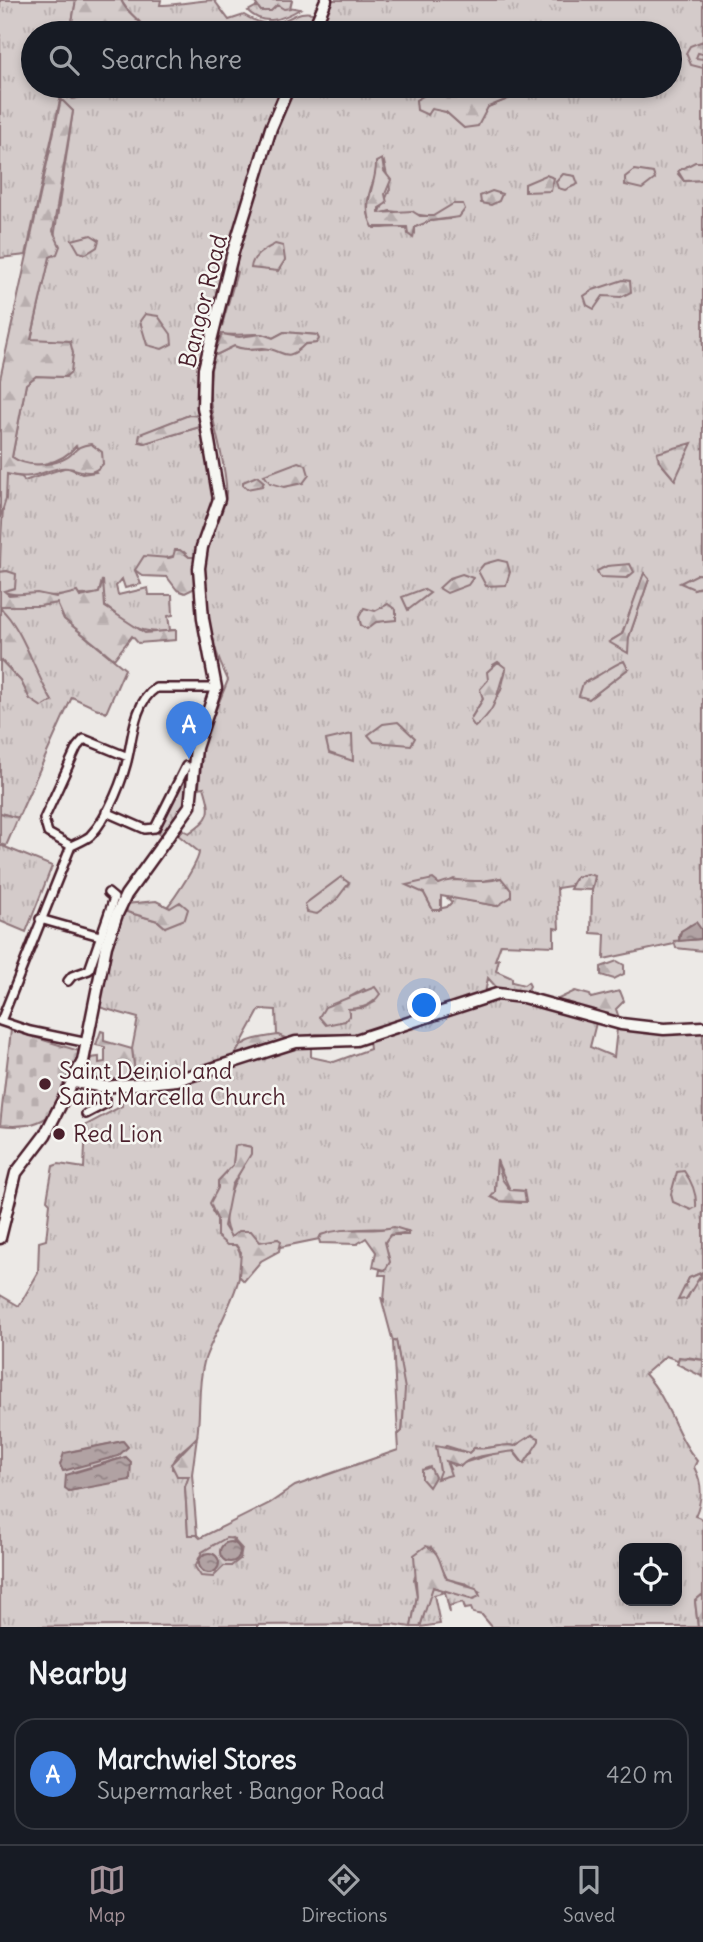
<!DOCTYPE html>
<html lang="en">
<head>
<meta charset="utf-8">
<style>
	body { margin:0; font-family:Delius,sans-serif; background:#242831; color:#f1f3f6 }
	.controls { position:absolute; right:21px; bottom:21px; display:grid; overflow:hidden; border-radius:14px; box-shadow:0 4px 10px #0003 }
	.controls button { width:63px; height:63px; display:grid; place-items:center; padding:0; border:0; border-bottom:2px solid #363941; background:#171b24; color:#f1f3f6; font:35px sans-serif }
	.you { position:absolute; left:425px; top:1006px; width:24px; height:24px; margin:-18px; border:5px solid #fff; border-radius:50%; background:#1a73e8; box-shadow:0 0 0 10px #1a73e833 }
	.badge { display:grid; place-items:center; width:46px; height:46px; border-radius:50%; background:#a6949b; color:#fff; font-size:23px; font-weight:700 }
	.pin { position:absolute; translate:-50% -58px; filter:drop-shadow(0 2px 4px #0008) }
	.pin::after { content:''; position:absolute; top:37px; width:24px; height:21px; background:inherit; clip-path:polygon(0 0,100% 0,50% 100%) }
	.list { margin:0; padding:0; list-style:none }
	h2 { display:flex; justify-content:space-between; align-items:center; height:91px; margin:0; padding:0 28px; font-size:30px }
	h2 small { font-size:23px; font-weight:400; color:#9ea1a6 }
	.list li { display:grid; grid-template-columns:46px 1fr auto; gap:21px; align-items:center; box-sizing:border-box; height:112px; margin:0 14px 14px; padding:0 14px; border:2px solid #363941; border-radius:21px }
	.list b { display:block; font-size:26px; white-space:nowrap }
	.list p { margin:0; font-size:23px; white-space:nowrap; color:#9ea1a6 }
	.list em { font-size:23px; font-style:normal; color:#9ea1a6 }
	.icon { flex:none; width:38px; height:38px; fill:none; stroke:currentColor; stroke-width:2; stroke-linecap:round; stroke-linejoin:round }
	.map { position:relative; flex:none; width:703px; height:1627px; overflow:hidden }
	.search { position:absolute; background:#171b24; box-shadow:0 4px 10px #0003; left:21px; right:21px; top:21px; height:77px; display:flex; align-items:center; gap:18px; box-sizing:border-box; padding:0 24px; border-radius:38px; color:#9ea1a6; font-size:26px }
	.sheet { height:217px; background:#171b24 }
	nav { display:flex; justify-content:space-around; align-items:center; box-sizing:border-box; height:98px; border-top:2px solid #363941; background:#171b24; font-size:19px; color:#9ea1a6 }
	nav a { display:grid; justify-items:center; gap:4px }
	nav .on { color:#a6949b }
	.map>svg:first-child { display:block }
	.grass { fill:url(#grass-tufts); stroke:#8f757a; stroke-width:2; fill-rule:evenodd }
	.forest { fill:url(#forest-firs); stroke:#8f757a; stroke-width:2 }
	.cemetery { fill:url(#cemetery-stones); stroke:#8f757a; stroke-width:2 }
	.water { fill:url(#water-ripples); stroke:#886e73; stroke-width:2 }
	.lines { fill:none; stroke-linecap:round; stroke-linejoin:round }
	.stream { stroke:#886e73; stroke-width:2 }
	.minor-casing { stroke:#4a1f2b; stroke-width:12 }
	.major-casing { stroke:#4a1f2b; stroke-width:15 }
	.minor { stroke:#f6f6f2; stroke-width:7 }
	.major { stroke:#f6f6f2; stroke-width:10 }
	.poi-dot { fill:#4a1f2b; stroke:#f6f6f2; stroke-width:2.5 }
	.labels { text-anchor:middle; stroke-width:5; stroke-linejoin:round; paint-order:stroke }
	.street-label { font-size:23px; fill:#4a1f2b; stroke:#f6f6f2 }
	.poi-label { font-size:23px; fill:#4a1f2b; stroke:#f6f6f2; text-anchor:start }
</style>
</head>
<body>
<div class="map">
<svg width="703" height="1627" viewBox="0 0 703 1627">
	<defs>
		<pattern id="grass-tufts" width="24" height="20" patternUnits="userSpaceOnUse" patternTransform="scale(1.75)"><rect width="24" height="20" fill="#d4cbca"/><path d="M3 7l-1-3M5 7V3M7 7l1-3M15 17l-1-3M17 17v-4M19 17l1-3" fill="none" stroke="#b8aeae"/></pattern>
		<pattern id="forest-firs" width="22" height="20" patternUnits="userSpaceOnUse" patternTransform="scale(1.75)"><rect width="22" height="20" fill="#d4cbca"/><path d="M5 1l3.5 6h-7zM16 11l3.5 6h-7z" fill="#b8aeae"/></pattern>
		<pattern id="cemetery-stones" width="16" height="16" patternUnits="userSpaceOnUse" patternTransform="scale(1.75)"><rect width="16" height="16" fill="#d4cbca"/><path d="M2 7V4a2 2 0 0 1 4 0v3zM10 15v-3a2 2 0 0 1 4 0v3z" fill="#b8aeae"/></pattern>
		<pattern id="water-ripples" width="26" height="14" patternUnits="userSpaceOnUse" patternTransform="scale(1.75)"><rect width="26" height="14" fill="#b1a2a3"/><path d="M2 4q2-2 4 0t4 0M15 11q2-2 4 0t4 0" fill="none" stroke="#928385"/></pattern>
	</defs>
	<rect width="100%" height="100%" fill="#ece9e6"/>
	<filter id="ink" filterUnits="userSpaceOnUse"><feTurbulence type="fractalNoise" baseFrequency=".0143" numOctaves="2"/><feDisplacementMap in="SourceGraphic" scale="14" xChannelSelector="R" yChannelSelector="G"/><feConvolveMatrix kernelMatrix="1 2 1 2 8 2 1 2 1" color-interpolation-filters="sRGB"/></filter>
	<g filter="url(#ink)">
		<path class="grass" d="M0 0H76L70 33H33V86H61V91L90 97 129 86H284L264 131 206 340 199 383 201 416 189 415 140 435 139 442 145 443 203 426 215 489 214 508 196 557H189L184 552C164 562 155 555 135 570L141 584 125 588 122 579 116 586 118 595 148 588 149 595H172L173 615 168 616 170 630H176C140 636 133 627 105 606L102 580 99 593C86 596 13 598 3 591L7 571 0 572C0 538 3 508 6 474L22 477 24 481 67 467 82 474 96 472 76 446C62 463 32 472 12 457L26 384 36 376 65 377 31 340 54 238 73 111 60 100 26 255 0 258Z
			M121 0H161L160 5C177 6 196 0 214 0L229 20 244 15C283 39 289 5 316 14L308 33H270L261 29 257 33H241L229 29 224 33H147C141 18 128 16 121 0Z
			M331 0H703V162L683 168 678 174 684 181 703 180V575L697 574 694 589 703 586V935L701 929 690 925 679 934V941L674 944 604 959 605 934 591 933 592 890 595 880 587 874 576 877 570 886 557 888 559 929 554 928V946L501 944 495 960 499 959 496 971 512 978V982L524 985 528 982 530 986 526 993 497 988 488 978 485 993 470 999 362 1035 316 1034 287 1039 277 1035 276 1010 260 1009C255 1019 236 1051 235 1057L185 1075 136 1083 132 1049 138 1018 99 1007 109 957 126 904 127 912 158 921 165 927 170 908 167 907C174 899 199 862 199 852L178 835 183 830 189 833C212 816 212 814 204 787L199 788 203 741 228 680C208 639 195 584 211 540 217 521 228 504 226 484 221 431 201 410 214 352L216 355 234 346 252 350 316 343 317 335 284 332 273 338C260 330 238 337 222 334L218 339 237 272 234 264 238 252 276 131 295 86H441L432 108 446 112 464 128 487 107 510 98 509 88 480 93 477 86H670V33H459L458 29 452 28 441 33H317ZM384 162 390 189 379 214 390 211 450 219 430 221 415 227V233C401 223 391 229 375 228 359 209 372 180 384 162ZM691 444 674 479 659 461ZM644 574 649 579 629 637 610 641 622 634ZM375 611 382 621 361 625 359 617ZM498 662 506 669 501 690 495 700 470 720 483 699 493 665ZM611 669H628L589 699 583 683ZM501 878 497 906 445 896 452 902 447 907 433 910 424 893 454 879 469 883ZM364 989 375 1002 363 1008 348 1009 341 1002Z
			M277 5 300 9C283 19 264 27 248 11L257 6 261 11Z
			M57 603 64 619 125 669 106 713 72 697 18 818 0 813V659L21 681 30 699 52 701C33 670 19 635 0 606H39Z
			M188 765V802L167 839 158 833Z
			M0 845 52 866 26 932 0 921Z
			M495 999 532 1003 596 1023 590 1047 614 1057 617 1029 674 1034 703 1032V1272L689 1278 684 1289 688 1297 694 1284 703 1276V1360L687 1357 677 1360 666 1356 645 1374C670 1401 675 1435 697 1461L694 1467C703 1484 703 1499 695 1516L703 1519V1594L695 1601 698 1627H492L482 1615 473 1613 471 1608 465 1609 463 1602 449 1606 450 1613 445 1592 434 1595 440 1624 420 1627 432 1587 473 1598 480 1592 467 1584 447 1579 431 1547 414 1579 417 1596 411 1627 392 1624 0 1627V1295L19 1306 38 1273 39 1242 46 1240 50 1203 47 1200 53 1166 59 1164 84 1168 86 1125 122 1106 121 1090 179 1086 281 1051 311 1045V1057L334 1062 370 1049 369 1041ZM242 1145 251 1147C242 1172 213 1211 231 1237L256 1238 260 1243 278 1239 280 1247 319 1239 321 1235C350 1228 380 1227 408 1231V1235H390L385 1242V1270H380L379 1275H386L384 1301 381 1297 393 1342 396 1341C402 1372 406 1399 402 1431L397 1434 398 1450 295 1486 270 1503 200 1538 197 1535 188 1534 185 1487 190 1475 172 1469C171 1454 188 1448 197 1437 201 1412 197 1388 204 1362 210 1338 257 1267 236 1246 232 1241 223 1239 217 1236V1219L212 1211 218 1188 233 1165 235 1146ZM497 1161 510 1190 524 1191 520 1203 499 1201 495 1192ZM532 1435 533 1453 521 1461 513 1451H502L454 1466 446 1460 450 1469 440 1471 438 1454 446 1446 469 1453 474 1448C488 1451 503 1442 515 1446ZM123 1441 66 1470 72 1451ZM126 1457 83 1488 69 1491 73 1472ZM232 1538 241 1548 231 1566H224L213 1545ZM624 1548H677V1601H624Z"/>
		<path class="forest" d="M76 0H121C128 16 141 18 147 33H70Z
			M253 0H292L290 8 284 9 277 5 271 11H261Z
			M703 41V54L698 53 696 58 703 59V68L691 65 686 53 690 46Z
			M61 86H129L73 99 61 91Z
			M441 86H477L481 93 509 88 510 98 488 107 478 126 464 128 446 112 432 109 428 115 417 110 416 100Z
			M61 99 73 111 53 231 60 246 57 254 50 257 31 339 70 341 73 353 71 372 65 377 36 376 26 384 12 457C26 467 47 466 62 460 76 455 72 446 91 444L102 452 103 464C90 478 84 470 68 468 50 465 37 483 7 474L6 499 0 518V379Z
			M382 159 384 171 391 180 385 194 387 203 379 208V213L412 211 420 216H433L453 204H463L465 209 459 217 430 221 415 227 413 238 408 234 407 227H373C360 204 377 185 376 162Z
			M695 162H703V180L684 181 678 171Z
			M634 170 653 173 655 179 642 189 625 185V177Z
			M563 174 575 176 578 184 565 190 558 188 556 182Z
			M546 175 554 178 551 191 525 192V184Z
			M492 191 502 194 499 201 491 205 481 203 480 196Z
			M91 235 99 240 97 247 86 254 79 252 72 240Z
			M275 244 283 246 285 260 278 271 251 268C252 255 265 250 275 244Z
			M623 280 630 281 631 292 621 297 603 296 594 309 587 305 584 296 593 290Z
			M145 314 158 316 171 334 172 344 162 349 147 345 140 321Z
			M284 332 317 335 319 339 316 343 305 344C285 365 284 349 263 348 252 348 245 351 234 346L216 355 214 352 222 334 239 337 262 334 273 338Z
			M189 415 201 416 203 426 145 443 139 441 140 434Z
			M692 443 675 480 659 461 657 453Z
			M298 462 306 465 309 475 303 483 284 487 270 483 264 475Z
			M257 476 264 482 262 486 247 489 243 485V482Z
			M200 546 197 587 185 593 177 590 167 577 143 576 135 570 144 556 169 558 173 557 175 550H180L189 557H196Z
			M498 560 507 562 510 572 506 585 486 586 478 571 484 564Z
			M630 564 634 572 627 578 600 577 597 571 607 566Z
			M7 571 16 574 15 588 4 591 9 595 37 593 56 597 77 592 80 597 99 593 103 580 105 607 145 633 176 630V640L138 643 132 636 114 659 64 619 57 603 39 606H0V572Z
			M644 573 649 579 629 637 628 653 609 642 622 634Z
			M462 574 473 578 468 585 447 593 439 588 450 578Z
			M698 574 703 575V586L694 589 680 583Z
			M423 589 430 593 408 610 402 597Z
			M388 604 396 610V620L376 622 367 629 361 625 359 617 364 608 375 611Z
			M0 608C22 626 36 675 52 701L42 707 30 699 21 681 0 659Z
			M624 661 628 669 589 699 579 696 583 683C598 678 610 666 624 661Z
			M498 662 506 668C495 694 500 707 475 727L470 720 483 699 480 689 488 680 487 672Z
			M398 722 415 738 411 745 374 742 368 735 383 724Z
			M352 734 353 761 329 753 326 740Z
			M0 813 18 818 6 846 0 844Z
			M587 874 595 876 592 890 570 889 576 877Z
			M341 877 349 883 336 900 317 914 307 912 305 904Z
			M501 878 511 890V897L497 906 441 896V910H433L424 893 406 885 433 879 439 884C457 875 477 886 501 878Z
			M156 901 170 908 180 902 188 909 185 919 165 927 158 921 127 912 126 904Z
			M703 935V951L676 948 674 941 701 939Z
			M617 961 624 965V974L614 979 601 975V967Z
			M375 987 380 994C372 1006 362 1008 348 1009L350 1015 345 1021 326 1025 319 1017 325 1007Z
			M575 991 590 995 591 998 620 991 624 1001 616 1009 619 1018 554 1001Z
			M101 1031 104 1032V1041L132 1049 136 1083 109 1085 87 1078 91 1058 99 1057V1063L105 1062V1047L96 1045Z
			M278 1035 287 1039 235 1057C238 1038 262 1038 278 1035Z
			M242 1145 251 1147V1154L232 1185 224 1226 231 1237 239 1231H251L260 1242 278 1239 281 1241 279 1251 261 1261 244 1281 239 1276 241 1252 236 1245H227L217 1236V1219L210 1203 218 1188V1181L233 1165 235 1146Z
			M497 1160 502 1179 510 1190 524 1191 526 1202 499 1201 491 1197 495 1192Z
			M684 1171C692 1182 697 1193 696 1207L691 1210 673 1202 671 1194 677 1172Z
			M394 1227 410 1232 390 1235 385 1242 390 1262 385 1270 373 1267 376 1252 366 1238 357 1244 320 1243 319 1239 321 1235C346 1225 369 1233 394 1227Z
			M703 1272 686 1299 678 1300 689 1278Z
			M396 1340 405 1389 402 1431 398 1435 393 1342Z
			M679 1357 703 1360V1377L677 1364Z
			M532 1435 539 1438V1441L524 1464 514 1451C499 1454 471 1454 461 1466L446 1461 451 1475 437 1479 440 1471 436 1446 469 1453 474 1448C488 1451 503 1442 515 1446Z
			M197 1437 192 1474 197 1535H188L185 1487 189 1476H177L171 1464Z
			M430 1467 435 1477 429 1487 422 1479V1470Z
			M226 1538 235 1539V1542L232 1540 241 1553 242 1548 240 1559 231 1566H224L213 1577 201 1576 195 1567 202 1552Z
			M426 1546C441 1551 440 1568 447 1579L476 1588 480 1596 473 1599 433 1587 420 1627H411L417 1596 414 1555Z
			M703 1594V1627H698L695 1601Z"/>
		<path class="cemetery" d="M11 1030 79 1051C68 1102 54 1132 0 1125Z"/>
		<path class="water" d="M696 922 701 929V939L679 941 681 931Z
			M123 1441 128 1447 118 1456 63 1471 60 1465 64 1453Z
			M126 1457 131 1462 130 1480 69 1491 65 1488 66 1475Z
			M220 1552a10 10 0 1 1 20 0a10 10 0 1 1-20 0Z
			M199 1563a10 10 0 1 1 20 0a10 10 0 1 1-20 0Z"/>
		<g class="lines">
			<path class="stream" d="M257 1626V1627"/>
			<g class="minor-casing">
				<path id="minor" d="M106 812 145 829 155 828 186 766
					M71 846 48 833 44 819 77 747 84 739 128 757
					M40 919 100 936
					M68 981 72 976 89 970 114 898 108 893
					M0 1021 30 1031 88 1043
					M1 1021 71 846C77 843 85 840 90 836 109 816 124 778 129 752 133 732 136 701 156 688H216
					M86 1114 105 1104V1087"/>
			</g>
			<g class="major-casing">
				<path id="major" d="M312 33 326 0
					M74 1082 105 1087 177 1080 296 1042 356 1040 497 994 523 997 621 1024 664 1029 703 1027
					M0 1238 16 1173 45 1135 83 1061 106 946 117 914 126 895 190 806 196 748 216 688 203 619 199 568 202 547 219 499 203 407 204 369 233 252 271 128 289 86"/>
			</g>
			<use href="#minor" class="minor"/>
			<use href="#major" class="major"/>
		</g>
	</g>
	<g class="poi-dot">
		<circle cx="45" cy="1084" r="7"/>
		<circle cx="59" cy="1134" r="7"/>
	</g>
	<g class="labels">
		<g class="street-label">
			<text transform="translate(203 301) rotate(-76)" y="8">Bangor Road</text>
		</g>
		<g class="poi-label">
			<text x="59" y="1079">Saint Deiniol and<tspan x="59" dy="26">Saint Marcella Church</tspan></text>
			<text x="73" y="1142">Red Lion</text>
		</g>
	</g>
</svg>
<div class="controls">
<button><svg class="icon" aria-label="locate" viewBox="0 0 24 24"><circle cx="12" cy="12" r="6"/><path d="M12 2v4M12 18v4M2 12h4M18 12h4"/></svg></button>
</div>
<div class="you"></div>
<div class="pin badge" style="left:189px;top:759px;background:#3f7fe0">A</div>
<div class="search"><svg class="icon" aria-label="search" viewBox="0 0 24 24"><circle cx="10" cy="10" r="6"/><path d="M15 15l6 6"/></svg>Search here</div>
</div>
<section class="sheet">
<h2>Nearby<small></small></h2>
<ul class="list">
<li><span class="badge" style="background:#3f7fe0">A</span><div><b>Marchwiel Stores</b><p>Supermarket · Bangor Road</p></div><em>420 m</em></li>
</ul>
</section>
<nav>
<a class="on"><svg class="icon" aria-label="map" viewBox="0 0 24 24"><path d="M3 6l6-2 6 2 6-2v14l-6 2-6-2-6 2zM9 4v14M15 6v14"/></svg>Map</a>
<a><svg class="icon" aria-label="directions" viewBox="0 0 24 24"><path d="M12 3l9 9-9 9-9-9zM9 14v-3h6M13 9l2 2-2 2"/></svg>Directions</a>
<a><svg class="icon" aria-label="saved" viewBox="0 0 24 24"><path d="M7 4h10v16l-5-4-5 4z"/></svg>Saved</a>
</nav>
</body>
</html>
